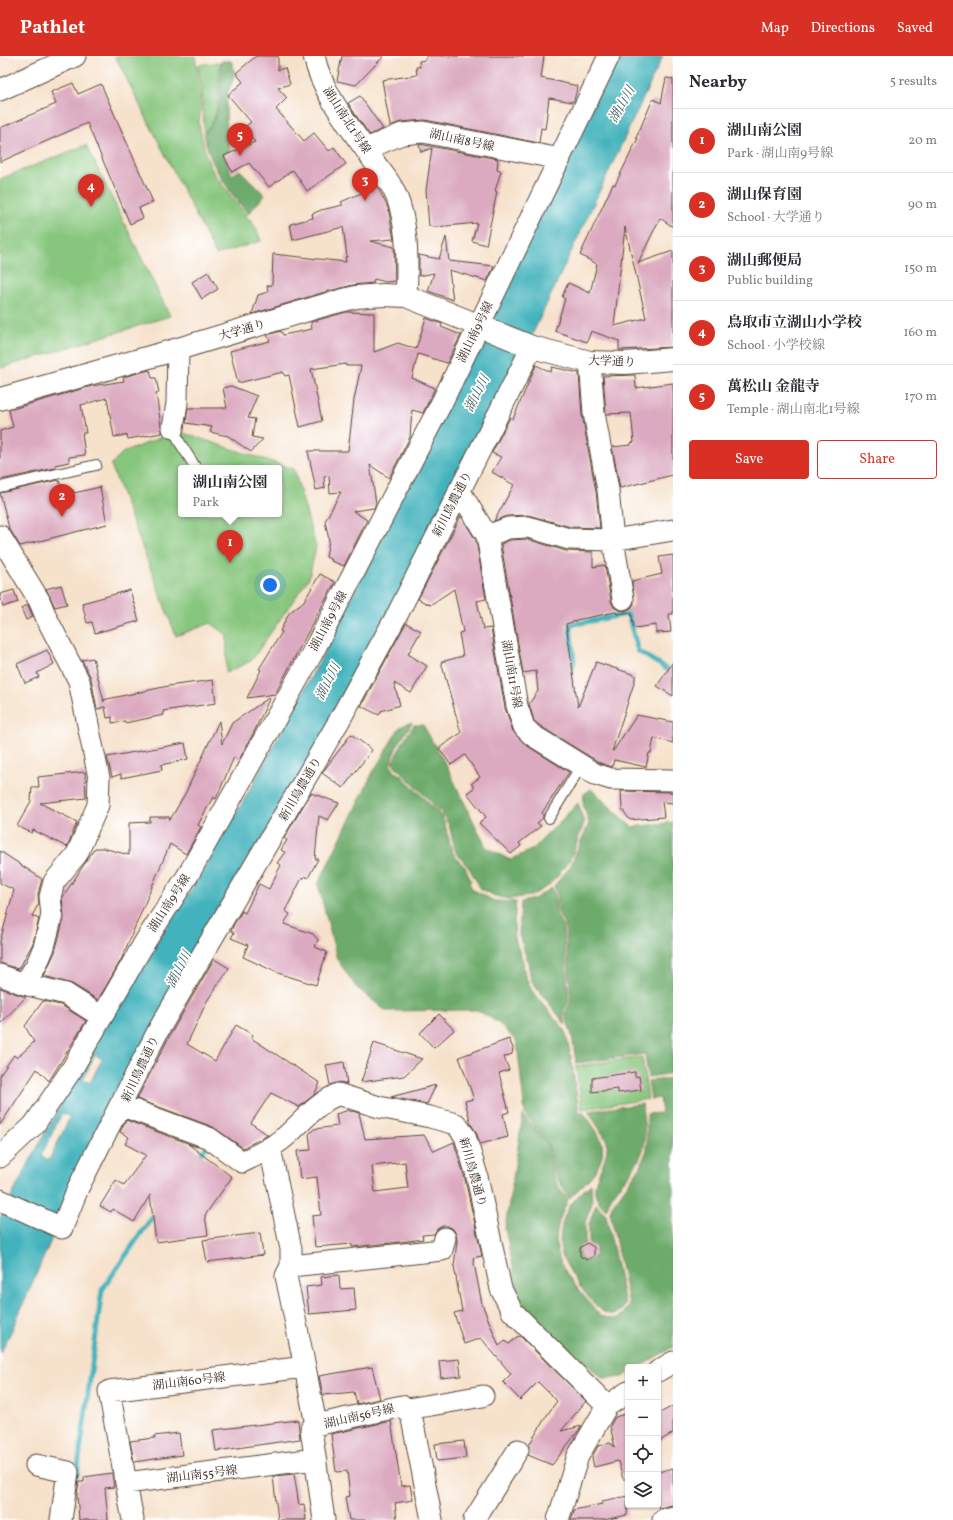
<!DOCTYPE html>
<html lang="en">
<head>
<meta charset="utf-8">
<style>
	body { margin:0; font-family:Vollkorn,"Noto Serif JP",serif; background:#f7f7f7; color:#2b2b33 }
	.controls { position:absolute; right:12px; bottom:12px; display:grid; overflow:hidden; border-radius:4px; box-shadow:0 1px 3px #0004 }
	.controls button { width:36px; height:36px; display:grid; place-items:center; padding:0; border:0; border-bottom:1px solid #e1e1e2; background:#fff; color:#2b2b33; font:20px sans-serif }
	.you { position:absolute; left:270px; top:529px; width:14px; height:14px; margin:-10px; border:3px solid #fff; border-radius:50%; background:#1a73e8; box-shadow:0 0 0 6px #1a73e833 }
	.badge { display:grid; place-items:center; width:26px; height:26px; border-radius:50%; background:#d93025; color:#fff; font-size:13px; font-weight:700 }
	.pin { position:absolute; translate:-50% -33px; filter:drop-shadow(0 1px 2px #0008) }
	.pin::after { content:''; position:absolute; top:21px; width:14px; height:12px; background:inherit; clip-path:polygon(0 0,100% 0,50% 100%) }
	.popup { position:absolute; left:178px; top:409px; width:104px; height:52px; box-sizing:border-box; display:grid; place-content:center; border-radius:4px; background:#fff; filter:drop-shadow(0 1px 3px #0005); font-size:13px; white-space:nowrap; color:#7c7c81 }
	.popup b { font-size:15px; color:#2b2b33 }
	.popup::after { content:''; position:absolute; left:50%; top:100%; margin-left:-8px; border:8px solid transparent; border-top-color:#fff }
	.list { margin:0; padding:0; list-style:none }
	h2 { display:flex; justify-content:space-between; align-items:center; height:52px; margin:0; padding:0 16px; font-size:17px }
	h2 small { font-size:13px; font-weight:400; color:#7c7c81 }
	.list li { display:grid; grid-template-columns:26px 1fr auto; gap:12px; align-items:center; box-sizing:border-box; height:64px; padding:0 16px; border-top:1px solid #e1e1e2 }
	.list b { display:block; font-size:15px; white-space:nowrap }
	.list p { margin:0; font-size:13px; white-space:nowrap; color:#7c7c81 }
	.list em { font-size:13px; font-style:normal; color:#7c7c81 }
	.actions { display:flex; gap:8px; padding:12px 16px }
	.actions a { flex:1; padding:9px 0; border:1px solid #d93025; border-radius:4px; text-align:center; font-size:14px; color:#d93025 }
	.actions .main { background:#d93025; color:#fff }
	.icon { flex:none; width:22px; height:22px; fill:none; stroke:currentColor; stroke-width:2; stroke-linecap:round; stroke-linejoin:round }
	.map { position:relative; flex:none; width:673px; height:1464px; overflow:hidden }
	header { display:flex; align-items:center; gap:24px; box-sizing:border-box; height:56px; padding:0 20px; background:#d93025; color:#fff }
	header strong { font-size:19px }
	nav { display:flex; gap:22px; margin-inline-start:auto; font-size:14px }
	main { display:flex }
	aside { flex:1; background:#fff }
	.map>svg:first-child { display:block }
	.green { fill:#87c67d; stroke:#61784e; fill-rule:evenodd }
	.forest { fill:#6dab6c; stroke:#546a45 }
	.water { fill:#42b2bc; stroke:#3e6e6d; fill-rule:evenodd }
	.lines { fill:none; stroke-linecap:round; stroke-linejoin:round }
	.stream { stroke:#42b2bc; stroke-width:5 }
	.building { fill:#dcaac0; fill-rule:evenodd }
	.service-casing { stroke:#574538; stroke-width:12 }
	.minor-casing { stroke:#574538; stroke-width:23 }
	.tertiary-casing { stroke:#574538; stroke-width:24 }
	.service { stroke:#fff; stroke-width:10 }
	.minor { stroke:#fff; stroke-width:21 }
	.tertiary { stroke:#fff; stroke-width:22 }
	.labels { text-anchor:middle; stroke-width:3.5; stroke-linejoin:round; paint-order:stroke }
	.street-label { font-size:12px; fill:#3b2a1e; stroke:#fff }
	.water-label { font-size:13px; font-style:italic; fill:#3e605d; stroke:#fff }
</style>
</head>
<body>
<header>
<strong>Pathlet</strong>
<nav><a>Map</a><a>Directions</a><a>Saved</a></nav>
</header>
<main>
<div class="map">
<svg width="673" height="1464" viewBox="0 0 673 1464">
	<rect width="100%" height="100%" fill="#fff"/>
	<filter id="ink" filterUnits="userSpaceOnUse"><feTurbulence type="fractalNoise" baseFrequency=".025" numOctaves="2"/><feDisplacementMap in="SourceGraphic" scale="8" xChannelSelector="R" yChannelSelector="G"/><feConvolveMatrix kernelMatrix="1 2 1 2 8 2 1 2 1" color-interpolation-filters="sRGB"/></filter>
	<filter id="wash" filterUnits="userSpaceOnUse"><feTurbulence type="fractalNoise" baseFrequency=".012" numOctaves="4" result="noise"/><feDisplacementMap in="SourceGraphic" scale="16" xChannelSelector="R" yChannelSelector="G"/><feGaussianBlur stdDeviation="0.9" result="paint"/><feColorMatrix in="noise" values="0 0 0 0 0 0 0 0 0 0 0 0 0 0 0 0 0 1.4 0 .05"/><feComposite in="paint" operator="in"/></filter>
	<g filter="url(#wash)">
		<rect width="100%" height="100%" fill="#f6e1ca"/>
		<path class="green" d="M115 0H195L200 33 201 50 199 68 206 100 214 118 256 172 261 185 216 199Z
			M221 6C213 33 226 53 204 77L202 33 198 9Z
			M86 89 170 260 2 312 0 306V123Z
			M177 375 294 413 316 491 309 522 251 605 226 617 227 579 211 567 176 580 111 409 122 397ZM181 412H279V458H181Z
			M642 1001 648 1043 582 1053 576 1010Z"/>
		<path class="forest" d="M222 5H231C240 22 228 27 227 43 225 60 227 78 230 95L223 98 232 119 240 114 265 139 248 158C229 134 209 110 204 78 227 51 216 35 222 5Z
			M412 667 397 690 390 708 395 716 402 720 437 755 444 765 452 795 456 802 465 811 471 825 469 827 474 836 476 835 494 845 516 846 514 868 515 883 523 906 525 919 532 935 565 974 571 1001 579 1056H583C589 1064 596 1073 600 1082 611 1108 584 1127 569 1143L555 1118 548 1087 525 1058 517 986 497 966 477 954 386 955 356 931 337 903 318 828 372 718 399 672 406 668Z
			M414 669H423L445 707 486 791 510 804 533 793 578 747 584 767 572 800 558 820 548 830 531 840 508 843 495 840 481 833 469 812 456 797 449 769 440 755 392 707 405 682Z
			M591 733 632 771 673 766V1017L648 1021 645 998 576 1007 572 980 565 957 571 945 565 870 558 857V841L554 830 570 811 589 767 583 748 584 738Z
			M552 832 556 841V858L563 871 569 945 563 956 566 969 531 924 528 906 519 879 521 846 534 843Z
			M673 1022V1291L639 1311H628V1318L623 1321 602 1322 521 1250 505 1172 523 1059 547 1087 553 1118 559 1132 568 1144C541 1197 565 1217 598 1257 613 1267 622 1264 629 1248L610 1156 612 1150 639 1113 647 1094V1058L662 1057 660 1042 651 1043 648 1025Z
			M642 1048C643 1062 647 1081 643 1094 636 1117 612 1131 606 1154 579 1129 610 1113 607 1085L588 1055Z
			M591 1128 592 1147 585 1167V1187L579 1191V1200L587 1205 595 1201 596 1191 589 1187V1168L596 1148 606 1159 625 1247 622 1254C617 1258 613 1259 608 1258 594 1254 563 1209 561 1195 559 1184 561 1169 565 1159 571 1146 580 1137 591 1128Z"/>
		<path class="water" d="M614 0H663L518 309 407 527 59 1159 52 1182 11 1276 0 1297V1162L40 1086 127 929 191 834 248 737 324 597ZM95 999 102 1003 90 1027 83 1023ZM62 1057 70 1061 49 1104 41 1100Z"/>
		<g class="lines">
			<path class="stream" d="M569 616 573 611 574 606 570 569 628 558 638 595 673 617
				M197 1102 209 1088
				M77 1419 102 1234 157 1154"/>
		</g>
		<g id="blocks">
			<path class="building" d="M256 0H278V14L285 12 290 28 278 32 287 42 276 53 304 85 314 77 329 95 334 91 346 108 307 135 293 114 269 131 249 107 232 116 224 100 255 86 243 72 251 66 228 39 243 26 236 17Z
				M342 0H384L356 29 337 25Z
				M426 0H544L541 22 578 30 574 44 573 46 549 42 545 73 541 72 539 87 425 64 401 66 390 70 382 24 417 19 416 11H420L419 5 426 4Z
				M666 22 673 23V171L660 162 638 207 673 195V291L619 294V285L591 275 587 286 555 275 565 243 562 241 568 227 590 237 597 208 580 199 613 128 615 129 638 82H636L653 43 661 47ZM625 171 646 262 614 270Z
				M73 27 78 38 101 28 153 146 139 152 143 162 130 168 87 67 0 106V72L56 48 51 36Z
				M360 40 383 73 370 79 359 64 348 47Z
				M419 88 498 103 497 114 501 115 495 135 497 136 486 189 472 185 477 167 436 171 429 170 426 134 432 92 421 96Z
				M377 130 388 152 394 183 370 185 394 191 395 225 386 226 374 223 373 227 353 229 325 236 252 258 258 239 268 236 267 230 272 229 273 198 346 206 345 201H347L343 171 293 184 290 168 313 162 312 158 321 154 343 149 341 146Z
				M446 181 449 205 494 210 487 225 449 214 453 244 428 235 434 217 419 220V199L439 203Z
				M208 216 218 233 202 243 192 226Z
				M346 256 374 257V296L398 287 416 293 426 262 442 268 441 271 461 279 447 307 418 298 412 322 435 332 423 357 412 354 410 381 389 422 370 409 376 447 374 452 353 455 367 464 344 510 331 505 332 504 326 501 329 484 325 465 341 436 330 437 329 420 324 421 325 432 316 434 308 395H348L354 344 361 310H346V308L311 313 322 365 300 371 289 319 285 320 283 316 238 327 230 295 270 285 267 279 281 275 283 279 312 273 311 266Z
				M536 309 551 316 552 311 579 317 582 359 596 436 600 472 571 471 528 459 507 460 494 465 514 429 492 416 501 401 492 397 510 361 513 363Z
				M150 314 152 322H156L159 337H156L162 377 128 383 127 379 114 381 107 342 81 349 86 377H82L85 399 69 401V406L55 409V412L0 424V375L13 371 9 354 92 330 124 325 123 321Z
				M635 319 636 332 673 327V419L620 432 612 391 631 389V387L634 386 631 357 606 358 603 320Z
				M231 330 257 340 248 362 255 363 252 381 263 383 251 396 228 380 210 376 212 371 186 367 188 352H227L223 332Z
				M59 424 63 436 73 434 74 437 100 431 107 468 20 490 9 472 0 437Z
				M461 460 476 484 486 543 477 545 483 573 491 572 505 652 513 675 526 689 569 716 542 757 543 759V762L537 767 541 770 519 787 521 790 511 798 479 767 486 761 467 737 475 731 471 728 480 721 465 699 451 709 439 692 461 677 441 606 463 600 459 577 463 576 454 533 430 549 418 543Z
				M527 483 566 495 593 496V511L605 509 611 545 614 551 619 554 625 555 631 552 634 548 632 525 662 518 659 501 673 499V558H669L671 576 656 577V569L634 572 631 556 617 558 616 556 576 564V565L566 568 578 651 596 606 635 619V624L612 695H613L637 659 673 666V687L654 682 651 697H649L646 711 614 704 612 711 600 707 540 670 534 665 529 648 538 635 536 615 523 617 501 488 510 484Z
				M320 518 335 526 275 638 247 642 261 614 259 613 282 576 280 575 289 557 304 545Z
				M61 529 67 548 55 551 46 533Z
				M14 534 18 546 3 551 0 538Z
				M130 534 139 565 95 577 92 566 87 567 82 547Z
				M28 549 33 561 26 564 21 552Z
				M406 567 421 575 408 598 427 610 411 637 394 627 400 649 381 655 379 659 361 650Z
				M47 594 54 608 37 617 39 621 25 627 17 608Z
				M93 602 104 646 103 644 168 630 213 624 216 647 163 655 164 659 125 667V665L112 667V661L107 662 105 651 97 653 91 622 82 604Z
				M673 606V640L657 630Z
				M270 641 255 674 239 704 234 701 216 743 213 741 198 769 201 771 186 798 170 788 121 904 98 944 72 928 44 920 55 896 64 862 62 842 95 792H103L129 799V767L150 766V761H169L170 764 186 736 219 665 222 688 232 667Z
				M351 678 372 694 343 732 322 717Z
				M185 687 188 703 161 709 162 714 121 722V718L112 721 107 701Z
				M85 716 86 742 40 747 77 766 67 791 33 774 32 777 17 770 31 745 32 731H39L38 721Z
				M621 735 673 736V747L662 746 664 761 630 764 622 753Z
				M311 737 339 747 328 764 319 760 315 803H318L308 822 305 820 303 823 302 822 285 855 290 858 284 868 313 878 318 884 315 891 327 896 316 929 278 917 243 901 248 889 231 882 234 877 231 875 234 868 242 855 245 857 259 828 269 833 281 809 277 807 285 796 281 794 287 784 284 782Z
				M0 795 42 823 38 838 39 847 32 860 39 863 33 887 19 913 0 907V886L14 834 0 827Z
				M214 903 229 912 207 945 187 988 215 1005 236 969 253 979 251 982 320 1027 314 1039 299 1051 271 1037 251 1067 268 1079 243 1092 213 1071 137 1043 170 979Z
				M0 932 26 941 0 968Z
				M43 945 61 949 86 965 49 1025 37 1013 0 1069V1019L14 999 17 1002 34 986 25 970Z
				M439 958 454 974 434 992 420 977Z
				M509 983 513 992 512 998 504 1001 509 1014 499 1017 509 1056 503 1058 508 1081 480 1088 476 1076 471 1068 465 1045 474 1043 459 1001Z
				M374 987 422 1003 404 1020 361 1026Z
				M344 1006 347 1028 341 1026 330 1029 326 1009Z
				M635 1016V1021L639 1020 641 1034 618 1037V1033L592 1036V1022Z
				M436 1029 427 1048 391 1041Z
				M349 1054 351 1056 352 1055 359 1057 365 1083 424 1079 434 1095 454 1086 464 1119 482 1200 473 1202 482 1248 499 1290 505 1285 509 1288 518 1280 521 1281 586 1345 561 1375 582 1370 552 1409 528 1399 529 1389 547 1359 557 1345 538 1326 520 1344 503 1326 511 1318 481 1282 464 1288 454 1257 462 1255 454 1210 457 1185 456 1178 453 1173 448 1170H442L437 1173 434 1178 422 1179 423 1183 400 1186 352 1191V1188L315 1191 312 1160 321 1159 317 1121 300 1123 297 1095 311 1094 309 1078 314 1073 338 1070 336 1058ZM405 1106 408 1132 375 1136 372 1110Z
				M126 1064 198 1091 188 1088 232 1121 205 1159 208 1179 156 1186 150 1139 134 1166 113 1153 111 1156 100 1150 116 1124 124 1129 146 1099 125 1088 129 1081 120 1076Z
				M260 1177 263 1199 207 1206 203 1184Z
				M587 1187 594 1191V1200L587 1204 580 1200V1192Z
				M339 1219 340 1233 354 1232 356 1254 309 1258 306 1231 322 1229 321 1221Z
				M459 1303 461 1320 441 1322 439 1305Z
				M372 1311 380 1343 357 1348 354 1336 323 1339 319 1320Z
				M673 1350V1377L658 1386V1358Z
				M628 1357V1423H623L618 1405 594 1411 592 1401 598 1390 610 1387 615 1391 610 1370 615 1361Z
				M298 1364 300 1383 216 1395 213 1374Z
				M391 1365 401 1430 410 1429 413 1444 395 1447 397 1464H349L345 1441 350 1440 347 1415 336 1416 331 1378Z
				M179 1377 182 1399 134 1406 130 1385 155 1382 154 1380Z
				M464 1385 466 1402 437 1405 435 1388Z
				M673 1412V1449L658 1452V1416Z
				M112 1417 114 1431 105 1432 108 1464H79L77 1438 79 1426H84V1421Z
				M294 1418 299 1449 304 1448 306 1464H278L273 1420Z
				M628 1440 627 1459 604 1464H571L574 1454 602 1448V1445Z"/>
		</g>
	</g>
	<g filter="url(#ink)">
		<use href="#blocks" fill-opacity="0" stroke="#574538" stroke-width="1"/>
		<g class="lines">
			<g class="service-casing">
				<path id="service" d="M173 372 180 387 196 412
					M0 431 96 409
					M549 762 581 710"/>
			</g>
			<g class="minor-casing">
				<path id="minor" d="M314 0C322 39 355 77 377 110 383 118 390 126 394 135 408 163 408 210 406 240
					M0 34 75 0
					M366 93 402 78 423 76 560 103
					M532 291 398 557 339 665 159 973 120 1049 209 1082 242 1106C257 1099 272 1092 285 1081 303 1065 316 1048 338 1038L379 1051 430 1061 456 1068 465 1080 476 1116 501 1233 512 1255 607 1350 578 1400 558 1464
					M590 306 594 357 608 434 613 484 623 543
					M173 372 177 347 178 293
					M459 434 487 480 517 650 524 671 532 679 595 718 611 723 673 724
					M0 480 39 544 47 563 79 625 99 722 98 749 77 798 54 826 50 841 52 859 44 891 36 910 24 928
					M487 480 508 472 528 471 569 483 613 484 673 474
					M0 919 24 928 66 938 102 961
					M270 1092 291 1193V1210L286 1220 305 1311
					M0 1101 34 1069 72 1013 146 884 188 819 314 594 442 346 609 0
					M0 1144 62 1172 78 1132 120 1049
					M291 1210 442 1194 445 1182
					M658 1315 673 1306
					M607 1350 628 1336
					M408 1353 483 1340
					M36 1409 68 1416 61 1464
					M126 1427 109 1335 305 1311 316 1369
					M133 1464 126 1427 315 1403
					M324 1464 311 1373 316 1369 402 1350 411 1358 432 1464
					M474 1464 518 1394
					M663 1464 673 1461"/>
			</g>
			<g class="tertiary-casing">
				<path id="tertiary" d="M0 343 178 293 328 248 356 241 383 239 406 240 532 291 590 306 625 307 673 303"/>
			</g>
			<use href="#service" class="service"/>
			<use href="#minor" class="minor"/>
			<use href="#tertiary" class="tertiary"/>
		</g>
	</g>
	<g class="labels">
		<g class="street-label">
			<text transform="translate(347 64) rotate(57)" y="4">湖山南北1号線</text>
			<text transform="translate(462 84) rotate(12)" y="4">湖山南8号線</text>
			<text transform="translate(242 274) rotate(-16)" y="4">大学通り</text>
			<text transform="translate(475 276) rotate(-64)" y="4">湖山南9号線</text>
			<text transform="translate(612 305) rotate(2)" y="4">大学通り</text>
			<text transform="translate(452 448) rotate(-63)" y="4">新川鳥農通り</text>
			<text transform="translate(328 565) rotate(-62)" y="4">湖山南9号線</text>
			<text transform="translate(512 618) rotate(80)" y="4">湖山南11号線</text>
			<text transform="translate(300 733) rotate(-60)" y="4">新川鳥農通り</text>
			<text transform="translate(169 847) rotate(-57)" y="4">湖山南9号線</text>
			<text transform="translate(140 1013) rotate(-65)" y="4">新川鳥農通り</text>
			<text transform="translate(473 1116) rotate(74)" y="4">新川鳥農通り</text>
			<text transform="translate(189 1325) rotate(-7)" y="4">湖山南60号線</text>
			<text transform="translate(359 1360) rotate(-13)" y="4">湖山南56号線</text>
			<text transform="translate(202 1418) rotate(-7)" y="4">湖山南55号線</text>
		</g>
		<g class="water-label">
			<text transform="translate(621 48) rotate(-60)" y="5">湖山川</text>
			<text transform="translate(476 337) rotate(-63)" y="5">湖山川</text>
			<text transform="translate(327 625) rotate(-63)" y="5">湖山川</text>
			<text transform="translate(178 913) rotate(-63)" y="5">湖山川</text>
		</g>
	</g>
</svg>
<div class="controls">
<button>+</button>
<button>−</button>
<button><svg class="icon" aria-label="locate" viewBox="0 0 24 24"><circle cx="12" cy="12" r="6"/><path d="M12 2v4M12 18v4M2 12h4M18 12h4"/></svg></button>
<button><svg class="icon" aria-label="layers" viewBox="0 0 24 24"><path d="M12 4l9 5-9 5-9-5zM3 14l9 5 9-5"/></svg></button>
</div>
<div class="you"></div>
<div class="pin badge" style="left:230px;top:507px">1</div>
<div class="popup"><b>湖山南公園</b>Park</div>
<div class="pin badge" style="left:62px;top:461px">2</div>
<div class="pin badge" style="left:365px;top:145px">3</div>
<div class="pin badge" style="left:91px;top:151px">4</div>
<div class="pin badge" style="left:240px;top:100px">5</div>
</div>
<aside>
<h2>Nearby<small>5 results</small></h2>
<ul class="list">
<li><span class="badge">1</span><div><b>湖山南公園</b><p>Park · 湖山南9号線</p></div><em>20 m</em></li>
<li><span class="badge">2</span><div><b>湖山保育園</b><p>School · 大学通り</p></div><em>90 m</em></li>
<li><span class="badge">3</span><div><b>湖山郵便局</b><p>Public building</p></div><em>150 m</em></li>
<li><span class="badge">4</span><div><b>鳥取市立湖山小学校</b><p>School · 小学校線</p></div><em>160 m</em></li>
<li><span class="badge">5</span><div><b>萬松山 金龍寺</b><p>Temple · 湖山南北1号線</p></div><em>170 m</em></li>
</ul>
<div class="actions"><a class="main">Save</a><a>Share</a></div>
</aside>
</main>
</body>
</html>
